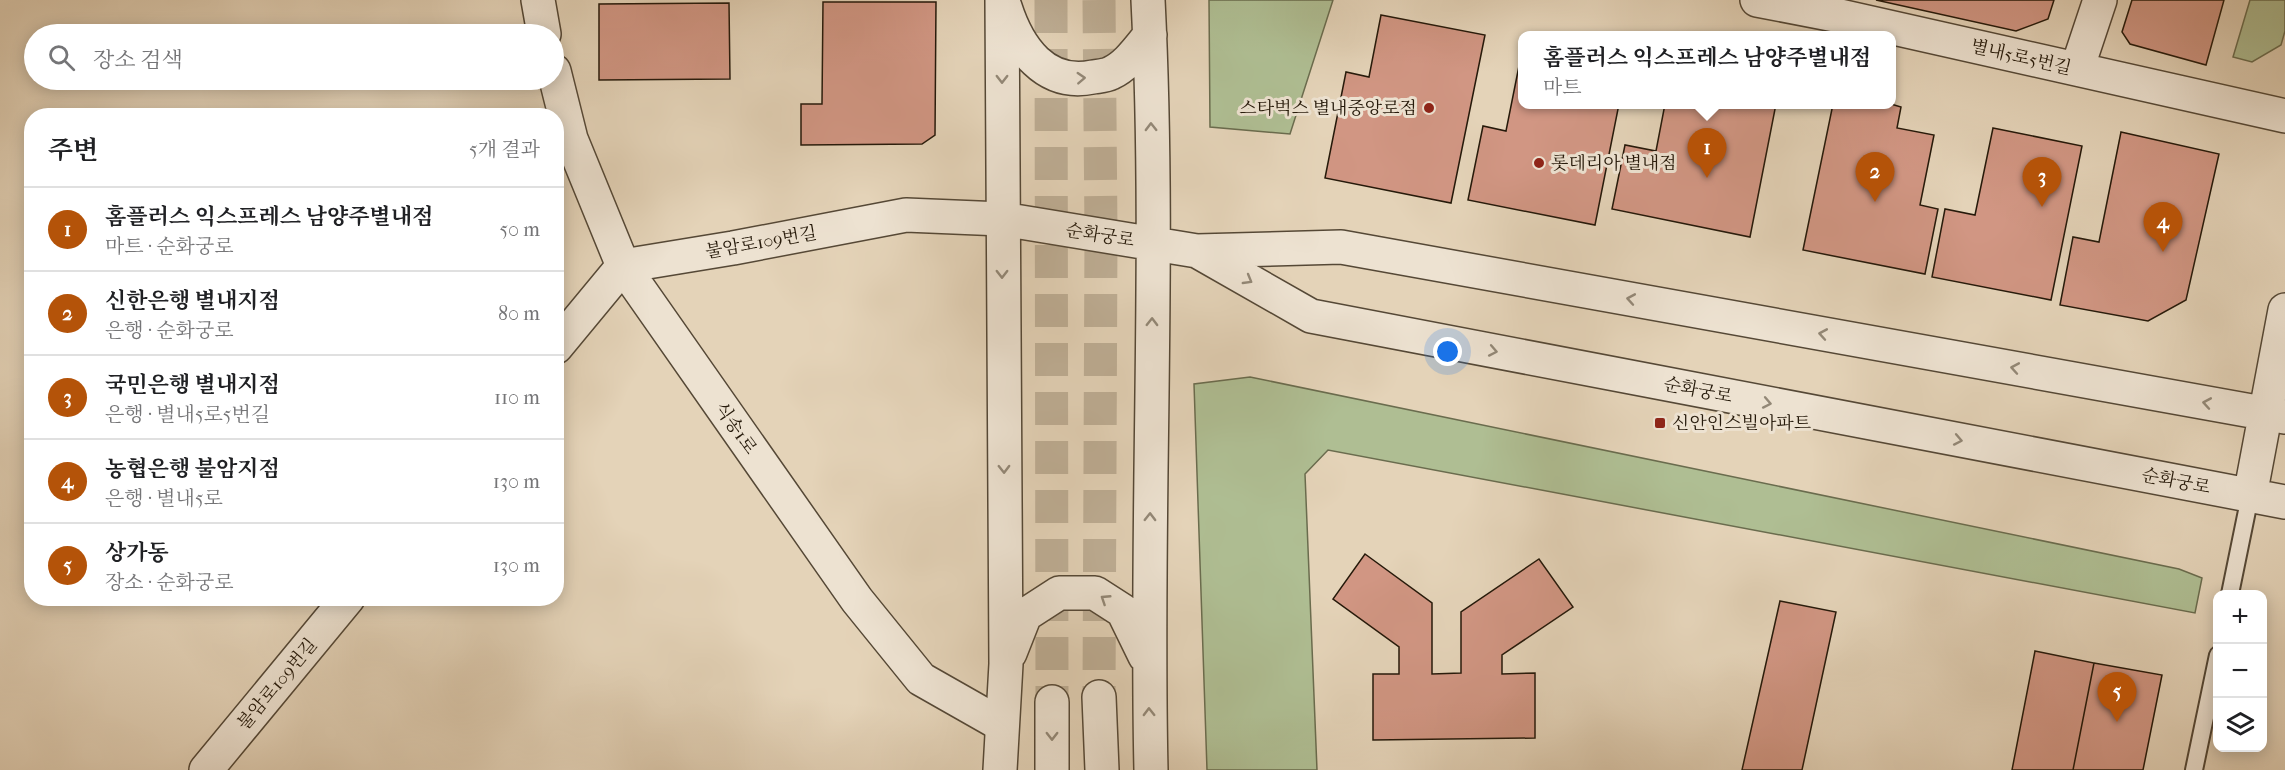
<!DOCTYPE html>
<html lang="ko">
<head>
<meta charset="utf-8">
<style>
	body { margin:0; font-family:"IM FELL French Canon","Noto Serif KR",serif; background:#f6f6f6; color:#202124 }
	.controls { position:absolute; right:18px; bottom:18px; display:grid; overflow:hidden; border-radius:12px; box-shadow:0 3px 15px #0003 }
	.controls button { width:54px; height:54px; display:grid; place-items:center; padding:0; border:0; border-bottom:2px solid #e0e0e0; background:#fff; color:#202124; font:30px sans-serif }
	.you { position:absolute; left:1448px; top:352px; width:21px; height:21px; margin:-15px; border:4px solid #fff; border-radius:50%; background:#1a73e8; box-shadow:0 0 0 9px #1a73e833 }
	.badge { display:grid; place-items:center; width:39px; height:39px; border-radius:50%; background:#b45309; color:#fff; font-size:20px; font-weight:700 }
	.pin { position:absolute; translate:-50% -50px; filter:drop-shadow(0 2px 3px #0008) }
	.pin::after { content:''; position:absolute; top:32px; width:21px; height:18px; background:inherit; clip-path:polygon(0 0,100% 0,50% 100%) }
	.popup { position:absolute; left:1518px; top:31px; width:378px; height:78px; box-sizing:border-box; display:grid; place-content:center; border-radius:12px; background:#fff; filter:drop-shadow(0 2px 4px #0005); font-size:20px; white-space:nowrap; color:#757577 }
	.popup b { font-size:22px; color:#202124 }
	.popup::after { content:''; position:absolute; left:50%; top:100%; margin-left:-12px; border:12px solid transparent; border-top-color:#fff }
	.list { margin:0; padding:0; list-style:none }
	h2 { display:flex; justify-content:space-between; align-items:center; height:78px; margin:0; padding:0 24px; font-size:26px }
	h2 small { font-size:20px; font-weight:400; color:#757577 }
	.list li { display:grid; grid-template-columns:39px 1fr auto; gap:18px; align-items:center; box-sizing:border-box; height:84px; padding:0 24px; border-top:2px solid #e0e0e0 }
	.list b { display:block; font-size:22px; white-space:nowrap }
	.list p { margin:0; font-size:20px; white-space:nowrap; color:#757577 }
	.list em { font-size:20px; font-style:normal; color:#757577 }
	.icon { flex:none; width:33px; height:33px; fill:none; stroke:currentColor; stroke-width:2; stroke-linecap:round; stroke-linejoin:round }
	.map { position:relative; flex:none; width:2285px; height:770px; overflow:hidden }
	.search { position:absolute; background:#fff; box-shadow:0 3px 15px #0003; left:24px; top:24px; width:540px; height:66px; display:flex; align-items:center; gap:15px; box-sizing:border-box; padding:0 21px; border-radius:33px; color:#757577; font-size:22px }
	.panel { position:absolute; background:#fff; box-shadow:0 3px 15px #0003; left:24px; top:108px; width:540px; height:498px; border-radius:24px }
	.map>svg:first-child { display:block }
	.green { fill:#afbe93; stroke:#6a6c4e; stroke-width:1.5 }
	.building { fill:#d19683; stroke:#25190a; stroke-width:1.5 }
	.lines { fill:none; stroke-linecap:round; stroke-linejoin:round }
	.tertiary-tunnel { stroke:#beae95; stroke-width:33; stroke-dasharray:33 16; stroke-linecap:butt }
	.service-casing { stroke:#554836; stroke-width:20 }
	.minor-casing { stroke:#554836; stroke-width:36 }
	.tertiary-casing { stroke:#554836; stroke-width:36 }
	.service { stroke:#ede2d1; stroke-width:16 }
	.minor { stroke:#ede2d1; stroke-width:33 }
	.tertiary { stroke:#ede2d1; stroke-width:33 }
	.oneway { stroke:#938877 }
	.poi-dot { fill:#8f2418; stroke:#ede2d1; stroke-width:2 }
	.labels { text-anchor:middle; stroke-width:6; stroke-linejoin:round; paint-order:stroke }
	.street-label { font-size:18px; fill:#25190a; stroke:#ede2d1 }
	.poi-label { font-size:18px; fill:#25190a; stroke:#ede2d1; text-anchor:start }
</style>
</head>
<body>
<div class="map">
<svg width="2285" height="770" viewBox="0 0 2285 770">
	<rect width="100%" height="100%" fill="#e4d3b8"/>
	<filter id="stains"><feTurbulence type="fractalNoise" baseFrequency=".00333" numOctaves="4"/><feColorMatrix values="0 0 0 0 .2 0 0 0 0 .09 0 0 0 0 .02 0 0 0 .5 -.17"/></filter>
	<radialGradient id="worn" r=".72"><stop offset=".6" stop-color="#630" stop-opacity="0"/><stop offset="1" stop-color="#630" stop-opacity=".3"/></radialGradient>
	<path class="green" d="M1209 0H1333L1290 134 1210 127Z
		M2250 0H2285V31L2281 45 2252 62 2233 57Z
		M1250 377 2179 569 2202 578 2195 613 1328 450 1305 474 1317 770H1207L1194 384Z"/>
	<path class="building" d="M1876 0H2054L2048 19 2016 31Z
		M2132 0H2224L2206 65 2130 44 2122 32Z
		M823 2H936L935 135 922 144 801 145V104H822Z
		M729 3 730 79 599 80V4Z
		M1381 15 1485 35 1451 203 1325 178 1346 72 1369 77Z
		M1522 51V104H1619L1595 225 1468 200 1483 126 1506 131Z
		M1665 104H1776L1750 237 1612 209 1625 145 1656 151Z
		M1833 104H1891L1901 107 1897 128 1934 135 1920 205 1938 209 1925 274 1803 250Z
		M1993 128 2082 146 2051 300 1932 277 1945 209 1975 215Z
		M2121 132 2219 154 2186 300 2148 321 2060 305 2073 237 2099 242Z
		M1365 554 1432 603V674L1461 673V612L1539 559 1573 607 1502 655V674L1535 673V738L1373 740V674H1399V647L1333 599Z
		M1780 601 1836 612 1802 770H1742Z
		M2035 651 2094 663 2073 770H2012Z
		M2094 663 2162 675 2143 770H2073Z"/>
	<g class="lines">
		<path class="tertiary-tunnel" d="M1051 0 1052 702
			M1099 0 1101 233 1099 697"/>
		<g class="service-casing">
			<path id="service" d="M2230 594 2250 496
				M2194 770 2218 655"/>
		</g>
		<g class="minor-casing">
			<path id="minor" d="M538 0 544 34
				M1757 0 1840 16 2285 116
				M2077 69 2100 0
				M554 71 571 139 623 266 857 600 921 679 1002 725
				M556 347 623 266 733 248 906 215 1002 219
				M206 770 348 598"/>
		</g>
		<g class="tertiary-casing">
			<path id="tertiary" d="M1148 0C1161 256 1145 513 1151 770
				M1005 7C1018 48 1045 87 1093 77 1098 76 1105 76 1111 73 1127 66 1139 48 1150 35
				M1002 219 1197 251 1341 247 2285 417
				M1197 251 1311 316 2285 502
				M2250 496 2285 310
				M1010 653 1025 615 1059 593H1095L1123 611 1145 656
				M1099 697 1102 770
				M1000 770 1006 664 1002 0
				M1052 770V702"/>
		</g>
		<use href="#service" class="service"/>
		<use href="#minor" class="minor"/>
		<use href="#tertiary" class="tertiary"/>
	</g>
	<defs><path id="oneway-chevron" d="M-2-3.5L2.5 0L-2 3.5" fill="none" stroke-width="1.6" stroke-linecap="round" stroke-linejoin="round" transform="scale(1.5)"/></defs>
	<g class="oneway">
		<use href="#oneway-chevron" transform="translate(1081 78) rotate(-3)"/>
		<use href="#oneway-chevron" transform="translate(1002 79) rotate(90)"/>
		<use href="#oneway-chevron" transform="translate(1151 127) rotate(-91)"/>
		<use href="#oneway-chevron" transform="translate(1002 274) rotate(90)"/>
		<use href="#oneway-chevron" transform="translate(1248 280) rotate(30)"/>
		<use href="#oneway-chevron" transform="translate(1631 299) rotate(-170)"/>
		<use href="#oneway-chevron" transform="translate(1152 322) rotate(-89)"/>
		<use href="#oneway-chevron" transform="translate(1823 334) rotate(-170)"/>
		<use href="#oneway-chevron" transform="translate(1493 351) rotate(11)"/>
		<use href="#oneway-chevron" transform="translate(2015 368) rotate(-170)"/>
		<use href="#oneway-chevron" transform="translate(1767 403) rotate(11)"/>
		<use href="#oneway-chevron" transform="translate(2207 403) rotate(-170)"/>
		<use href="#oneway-chevron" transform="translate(1958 440) rotate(11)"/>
		<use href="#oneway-chevron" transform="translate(1004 469) rotate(89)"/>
		<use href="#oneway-chevron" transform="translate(1150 517) rotate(-89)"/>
		<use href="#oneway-chevron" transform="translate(1105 599) rotate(-147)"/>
		<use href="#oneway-chevron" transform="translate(1149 712) rotate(-91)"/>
		<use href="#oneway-chevron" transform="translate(1052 736) rotate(90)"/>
	</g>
	<g class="poi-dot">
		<circle cx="1429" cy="108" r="6"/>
		<circle cx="1539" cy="163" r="6"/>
		<rect x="1654" y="417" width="12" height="12" rx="3"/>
	</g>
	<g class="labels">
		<g class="street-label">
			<text transform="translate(2021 57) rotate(13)" y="6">별내5로5번길</text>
			<text transform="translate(1100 235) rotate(9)" y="6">순화궁로</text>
			<text transform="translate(761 242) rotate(-10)" y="6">불암로109번길</text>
			<text transform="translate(1698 390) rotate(11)" y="6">순화궁로</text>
			<text transform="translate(736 428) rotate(55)" y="6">식송1로</text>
			<text transform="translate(2176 481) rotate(11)" y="6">순화궁로</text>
			<text transform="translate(277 684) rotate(-50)" y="6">불암로109번길</text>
		</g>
		<g class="poi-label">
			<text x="1417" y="114" text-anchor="end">스타벅스 별내중앙로점</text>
			<text x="1551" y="169">롯데리아 별내점</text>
			<text x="1672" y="429">신안인스빌아파트</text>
		</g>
	</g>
	<rect width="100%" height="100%" filter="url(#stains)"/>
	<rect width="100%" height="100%" fill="url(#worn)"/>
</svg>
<div class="controls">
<button>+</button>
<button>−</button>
<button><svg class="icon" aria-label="layers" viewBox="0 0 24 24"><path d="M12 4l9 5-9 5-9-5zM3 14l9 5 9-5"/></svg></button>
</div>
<div class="you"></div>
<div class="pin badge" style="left:1707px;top:178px">1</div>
<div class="popup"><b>홈플러스 익스프레스 남양주별내점</b>마트</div>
<div class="pin badge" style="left:1875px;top:202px">2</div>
<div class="pin badge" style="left:2042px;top:207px">3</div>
<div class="pin badge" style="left:2163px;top:252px">4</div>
<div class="pin badge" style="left:2117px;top:722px">5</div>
<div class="search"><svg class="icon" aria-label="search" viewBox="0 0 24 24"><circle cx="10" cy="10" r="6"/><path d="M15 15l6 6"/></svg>장소 검색</div>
<section class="panel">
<h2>주변<small>5개 결과</small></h2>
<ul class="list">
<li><span class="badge">1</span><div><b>홈플러스 익스프레스 남양주별내점</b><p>마트 · 순화궁로</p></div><em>50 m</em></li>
<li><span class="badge">2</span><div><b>신한은행 별내지점</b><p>은행 · 순화궁로</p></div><em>80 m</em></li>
<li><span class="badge">3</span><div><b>국민은행 별내지점</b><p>은행 · 별내5로5번길</p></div><em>110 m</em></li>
<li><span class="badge">4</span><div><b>농협은행 불암지점</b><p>은행 · 별내5로</p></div><em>130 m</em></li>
<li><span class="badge">5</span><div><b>상가동</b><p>장소 · 순화궁로</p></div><em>130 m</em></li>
</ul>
</section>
</div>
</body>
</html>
